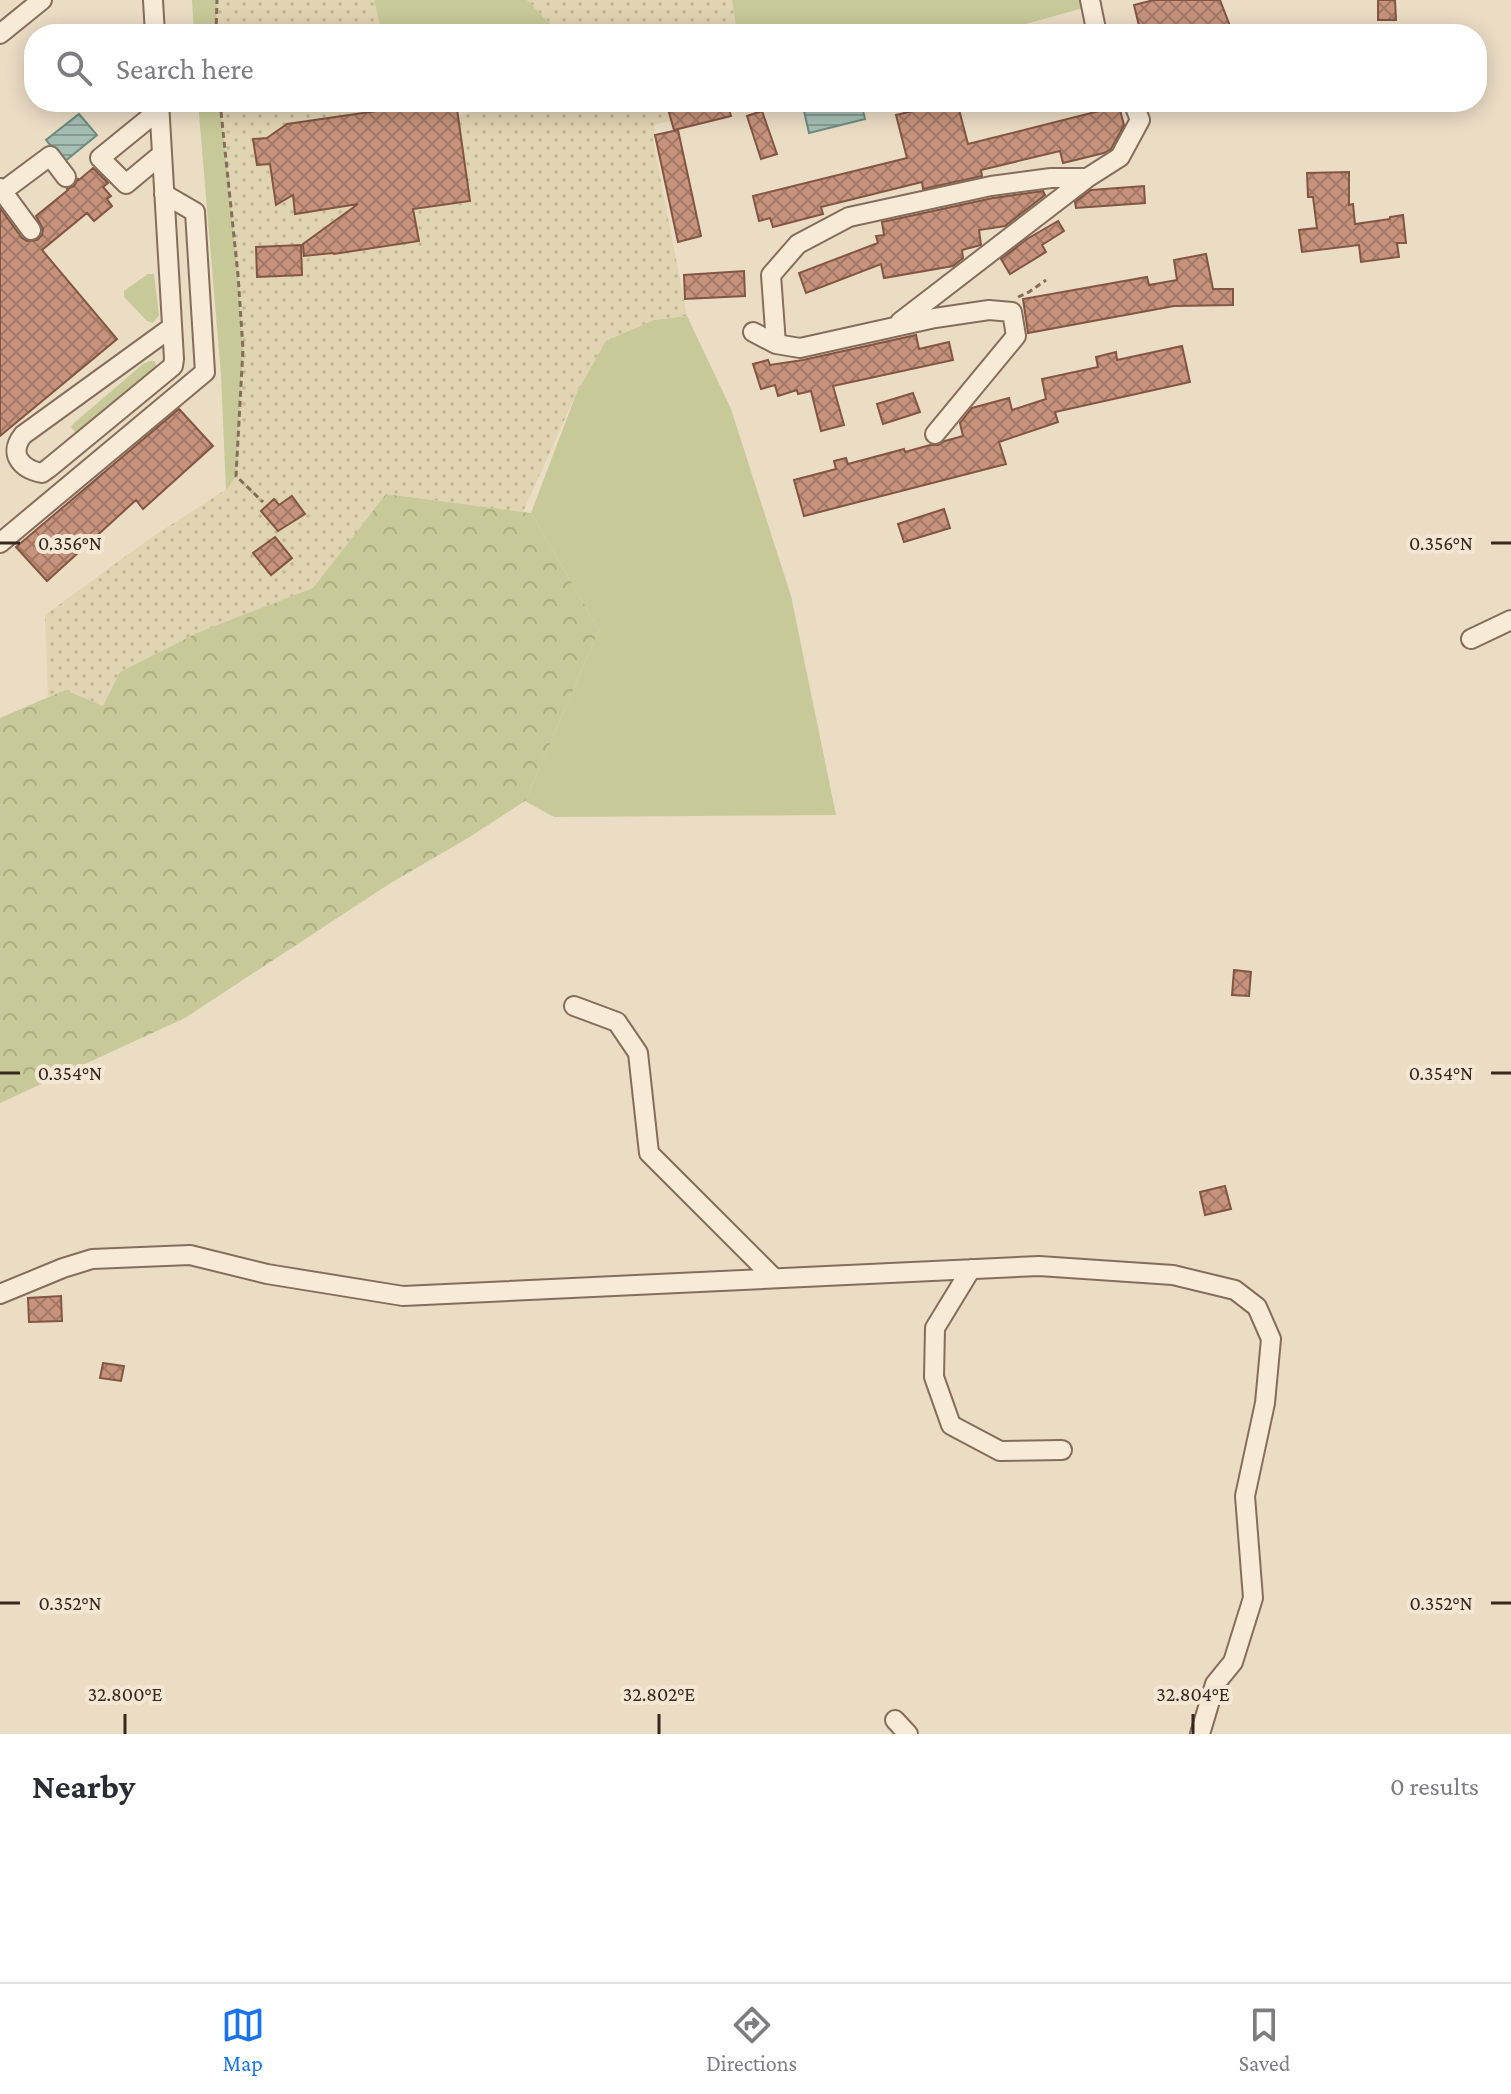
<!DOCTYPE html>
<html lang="en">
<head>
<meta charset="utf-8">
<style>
	body { margin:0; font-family:"Crimson Pro",serif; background:#f7f7f7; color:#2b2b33 }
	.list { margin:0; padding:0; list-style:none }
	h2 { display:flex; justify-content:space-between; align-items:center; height:104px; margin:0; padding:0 32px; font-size:34px }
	h2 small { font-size:26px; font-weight:400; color:#7c7c81 }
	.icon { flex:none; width:44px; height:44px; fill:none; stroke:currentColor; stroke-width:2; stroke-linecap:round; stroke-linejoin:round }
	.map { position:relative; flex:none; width:1511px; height:1734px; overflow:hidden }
	.search { position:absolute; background:#fff; box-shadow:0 4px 20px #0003; left:24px; right:24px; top:24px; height:88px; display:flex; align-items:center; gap:20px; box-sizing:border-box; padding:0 28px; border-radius:32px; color:#7c7c81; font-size:30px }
	.sheet { height:248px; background:#fff }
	nav { display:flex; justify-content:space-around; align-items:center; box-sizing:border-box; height:112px; border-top:2px solid #e1e1e2; background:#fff; font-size:22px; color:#7c7c81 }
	nav a { display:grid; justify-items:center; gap:4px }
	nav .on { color:#1a73e8 }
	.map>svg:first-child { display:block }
	.farmland { fill:url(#farmland-dots) }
	.green { fill:#c8c998 }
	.forest { fill:url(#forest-crowns) }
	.water { fill:url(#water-rules); stroke:#6d8c81; stroke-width:2 }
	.building { fill:url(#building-cross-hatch); stroke:#835543; stroke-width:2 }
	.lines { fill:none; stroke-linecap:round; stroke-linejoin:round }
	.minor-casing { stroke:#856d5b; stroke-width:22 }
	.path { stroke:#856d5b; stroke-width:3; stroke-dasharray:6 4; stroke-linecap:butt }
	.minor { stroke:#f7ead7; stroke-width:18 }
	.ticks { fill:none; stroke:#36271f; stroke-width:3 }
	.ticks-label { font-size:20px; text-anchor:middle; fill:#36271f; stroke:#f3e7d3; stroke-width:8; stroke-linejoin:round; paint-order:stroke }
</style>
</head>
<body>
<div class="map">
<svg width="1511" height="1734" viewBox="0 0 1511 1734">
	<defs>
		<pattern id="farmland-dots" width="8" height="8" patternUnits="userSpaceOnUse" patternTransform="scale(2)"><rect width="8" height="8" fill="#e1d4b2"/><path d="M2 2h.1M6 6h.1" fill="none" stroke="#c2b699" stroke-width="1.8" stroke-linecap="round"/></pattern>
		<pattern id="forest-crowns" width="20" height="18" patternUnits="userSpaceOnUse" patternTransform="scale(2)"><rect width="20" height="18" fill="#c8c998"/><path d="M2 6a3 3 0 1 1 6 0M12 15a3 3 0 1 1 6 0" fill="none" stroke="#acad83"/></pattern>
		<pattern id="water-rules" width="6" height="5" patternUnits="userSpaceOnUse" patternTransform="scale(2)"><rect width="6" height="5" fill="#a6bfb5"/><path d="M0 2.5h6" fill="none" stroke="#889b93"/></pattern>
		<pattern id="building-cross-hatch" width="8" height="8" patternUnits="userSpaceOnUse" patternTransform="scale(2)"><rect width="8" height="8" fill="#c7937c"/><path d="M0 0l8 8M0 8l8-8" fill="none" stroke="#a27865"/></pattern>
	</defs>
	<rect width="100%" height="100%" fill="#ebdcc4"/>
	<path class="farmland" d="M217 0H374L382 34H216Z
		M527 0H732L737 34H548L551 25Z
		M220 102H396L401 124 465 114 498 102H745L654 125 655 135 653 140 687 316 654 320 606 342 577 392 523 512 386 494 313 588 293 598 197 633 120 672 103 706 65 690 48 697 45 615 152 537 225 490 236 476 243 349 238 275Z"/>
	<path class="green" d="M192 0H217L216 34H194Z
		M374 0H527L551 25 548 34H382Z
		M732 0H1081L1083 8 990 34H737Z
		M198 102H220L238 275 243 349 236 476 226 490 221 375Z
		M148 274H154L159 315 153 323 147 321 124 297V291Z
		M687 316 731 409 791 596 836 815 554 817 525 801 599 630 531 513 577 392 606 341 654 320Z
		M150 361H154L157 366 154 376 81 433H76L71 427 74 423 143 364Z"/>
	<path class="forest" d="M386 494 531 513 599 630 525 801 468 838 389 884 185 1018 0 1103V718L65 690 103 706 120 672 197 633 313 588Z"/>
	<path class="water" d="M802 102H861L865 119 809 133Z
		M79 114 97 135 64 162 46 140Z"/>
	<path class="building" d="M1154 0H1220L1233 34H1194L1190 25 1159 32 1158 26 1140 30 1134 5Z
		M1378 0H1395L1396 20H1378Z
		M439 102H456L470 201 413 209 419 241 334 254 333 253 304 256 303 244 358 204 295 214 293 195 276 205 270 164 257 165 253 139 267 138 287 124Z
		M666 102H727L731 116 674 130Z
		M950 102H957L968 144 1119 106 1124 125 1111 149 1104 153 1063 163 1060 151 981 170 982 176 923 189 922 182 821 207 823 214 773 227 770 218 759 221 753 196 907 158 896 115Z
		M762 111 777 154 761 159 747 116Z
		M678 130 701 236 678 242 655 135Z
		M93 168 108 183 103 187 111 196 107 199 112 206 94 221 87 213 42 250 117 339 0 436V208L22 238 27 241 37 240 42 235 43 229 36 216 68 190 67 189 74 186 78 179 79 180Z
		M1349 172V205L1353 204 1355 224 1390 219V217L1403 215 1406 243H1397L1399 257 1361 262 1359 245 1302 252 1299 230 1317 228 1313 197H1308L1307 173Z
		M1144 186 1145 203 1076 208 1075 202 1091 190Z
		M1043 191 1045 195 1005 226 979 230 981 245 962 250 963 258 953 266 884 278 881 264 806 293 799 273 878 243 876 236 884 235 882 222 993 198Z
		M1058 221 1064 231 1042 245 1046 252 1010 274 1001 259 1027 239Z
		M301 245 302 275 257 277 256 247Z
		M1206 254 1213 289H1233V305L1174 306 1028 333 1023 299 1147 277 1149 285 1177 280 1174 260Z
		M744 271 745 296 685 299 684 275Z
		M916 335 919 349 949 342 953 360 833 386 844 425 821 431 811 391 798 394 797 390 778 396 775 385 761 389 753 364 768 360 770 365 803 360Z
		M1182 346 1190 382 1055 412 1058 422 999 442 1006 464 804 516 794 480 836 469 834 461 846 458 848 464 904 449 905 452 930 445H938L945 441 963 436 960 423 972 408 1009 398 1012 410 1046 399 1042 379 1098 367 1096 357 1116 352 1117 360Z
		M913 393 920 412 883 424 877 404Z
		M179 409 213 446 143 509 136 500 47 581 16 547Z
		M292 496 305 514 278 531 261 511 274 499 279 505Z
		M944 509 950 528 904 542 898 524Z
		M275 537 292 558 271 575 253 553Z
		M1234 970 1251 972 1249 996 1232 995Z
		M1225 1186 1231 1209 1205 1215 1200 1192Z
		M61 1296 62 1321 29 1322 28 1298Z
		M103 1363 124 1366 121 1381 100 1378Z"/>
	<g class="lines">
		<g class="minor-casing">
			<path id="minor" d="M153 0 155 34
				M1090 0 1097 34
				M0 34 42 0
				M159 102 174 359 173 366 49 468 42 473C21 469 8 454 23 435L172 327
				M159 110 100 158 126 184 162 154
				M0 188 31 230
				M3 191 50 156 66 177
				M900 322 1087 178 1120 157 1140 120 1133 102
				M753 332 776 344
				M935 434 1016 336 1012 312 989 310 935 318 800 348 776 344 771 275 798 244 849 217 991 186 1051 178H1087
				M0 543 205 372 195 212 164 194
				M1471 639 1511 620
				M574 1006 617 1022 638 1053 649 1153 774 1278
				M971 1269 935 1328 934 1377 951 1425 1000 1451 1062 1450
				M0 1294 63 1268 92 1259 190 1255 267 1274 403 1296 1039 1266 1173 1275 1235 1290 1257 1307 1271 1339 1265 1403 1245 1496 1253 1598 1233 1662 1215 1684 1200 1734
				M895 1720 908 1734"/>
		</g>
		<path class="path" d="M216 34 217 0
			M220 102 238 275 243 349 236 476 263 502
			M1018 297 1029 292 1046 280"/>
		<use href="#minor" class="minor"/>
	</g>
	<path class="ticks" d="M0 543H20M1491 543H1511M0 1073H20M1491 1073H1511M0 1603H20M1491 1603H1511M125 1714V1734M659 1714V1734M1193 1714V1734"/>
	<g class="ticks-label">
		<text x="70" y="550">0.356°N</text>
		<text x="1441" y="550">0.356°N</text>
		<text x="70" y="1080">0.354°N</text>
		<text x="1441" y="1080">0.354°N</text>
		<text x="70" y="1610">0.352°N</text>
		<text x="1441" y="1610">0.352°N</text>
		<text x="125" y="1701">32.800°E</text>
		<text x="659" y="1701">32.802°E</text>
		<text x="1193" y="1701">32.804°E</text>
	</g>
</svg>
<div class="search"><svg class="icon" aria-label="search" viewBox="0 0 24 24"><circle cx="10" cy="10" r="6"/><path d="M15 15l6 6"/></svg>Search here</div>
</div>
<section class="sheet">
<h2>Nearby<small>0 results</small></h2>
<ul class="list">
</ul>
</section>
<nav>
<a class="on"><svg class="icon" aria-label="map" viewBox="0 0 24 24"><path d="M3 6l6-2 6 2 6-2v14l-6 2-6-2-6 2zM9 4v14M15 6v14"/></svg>Map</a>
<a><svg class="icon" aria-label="directions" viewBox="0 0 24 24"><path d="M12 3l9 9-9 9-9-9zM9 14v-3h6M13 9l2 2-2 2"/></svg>Directions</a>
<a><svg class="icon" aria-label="saved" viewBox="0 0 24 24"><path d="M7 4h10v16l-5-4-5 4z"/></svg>Saved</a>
</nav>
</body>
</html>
